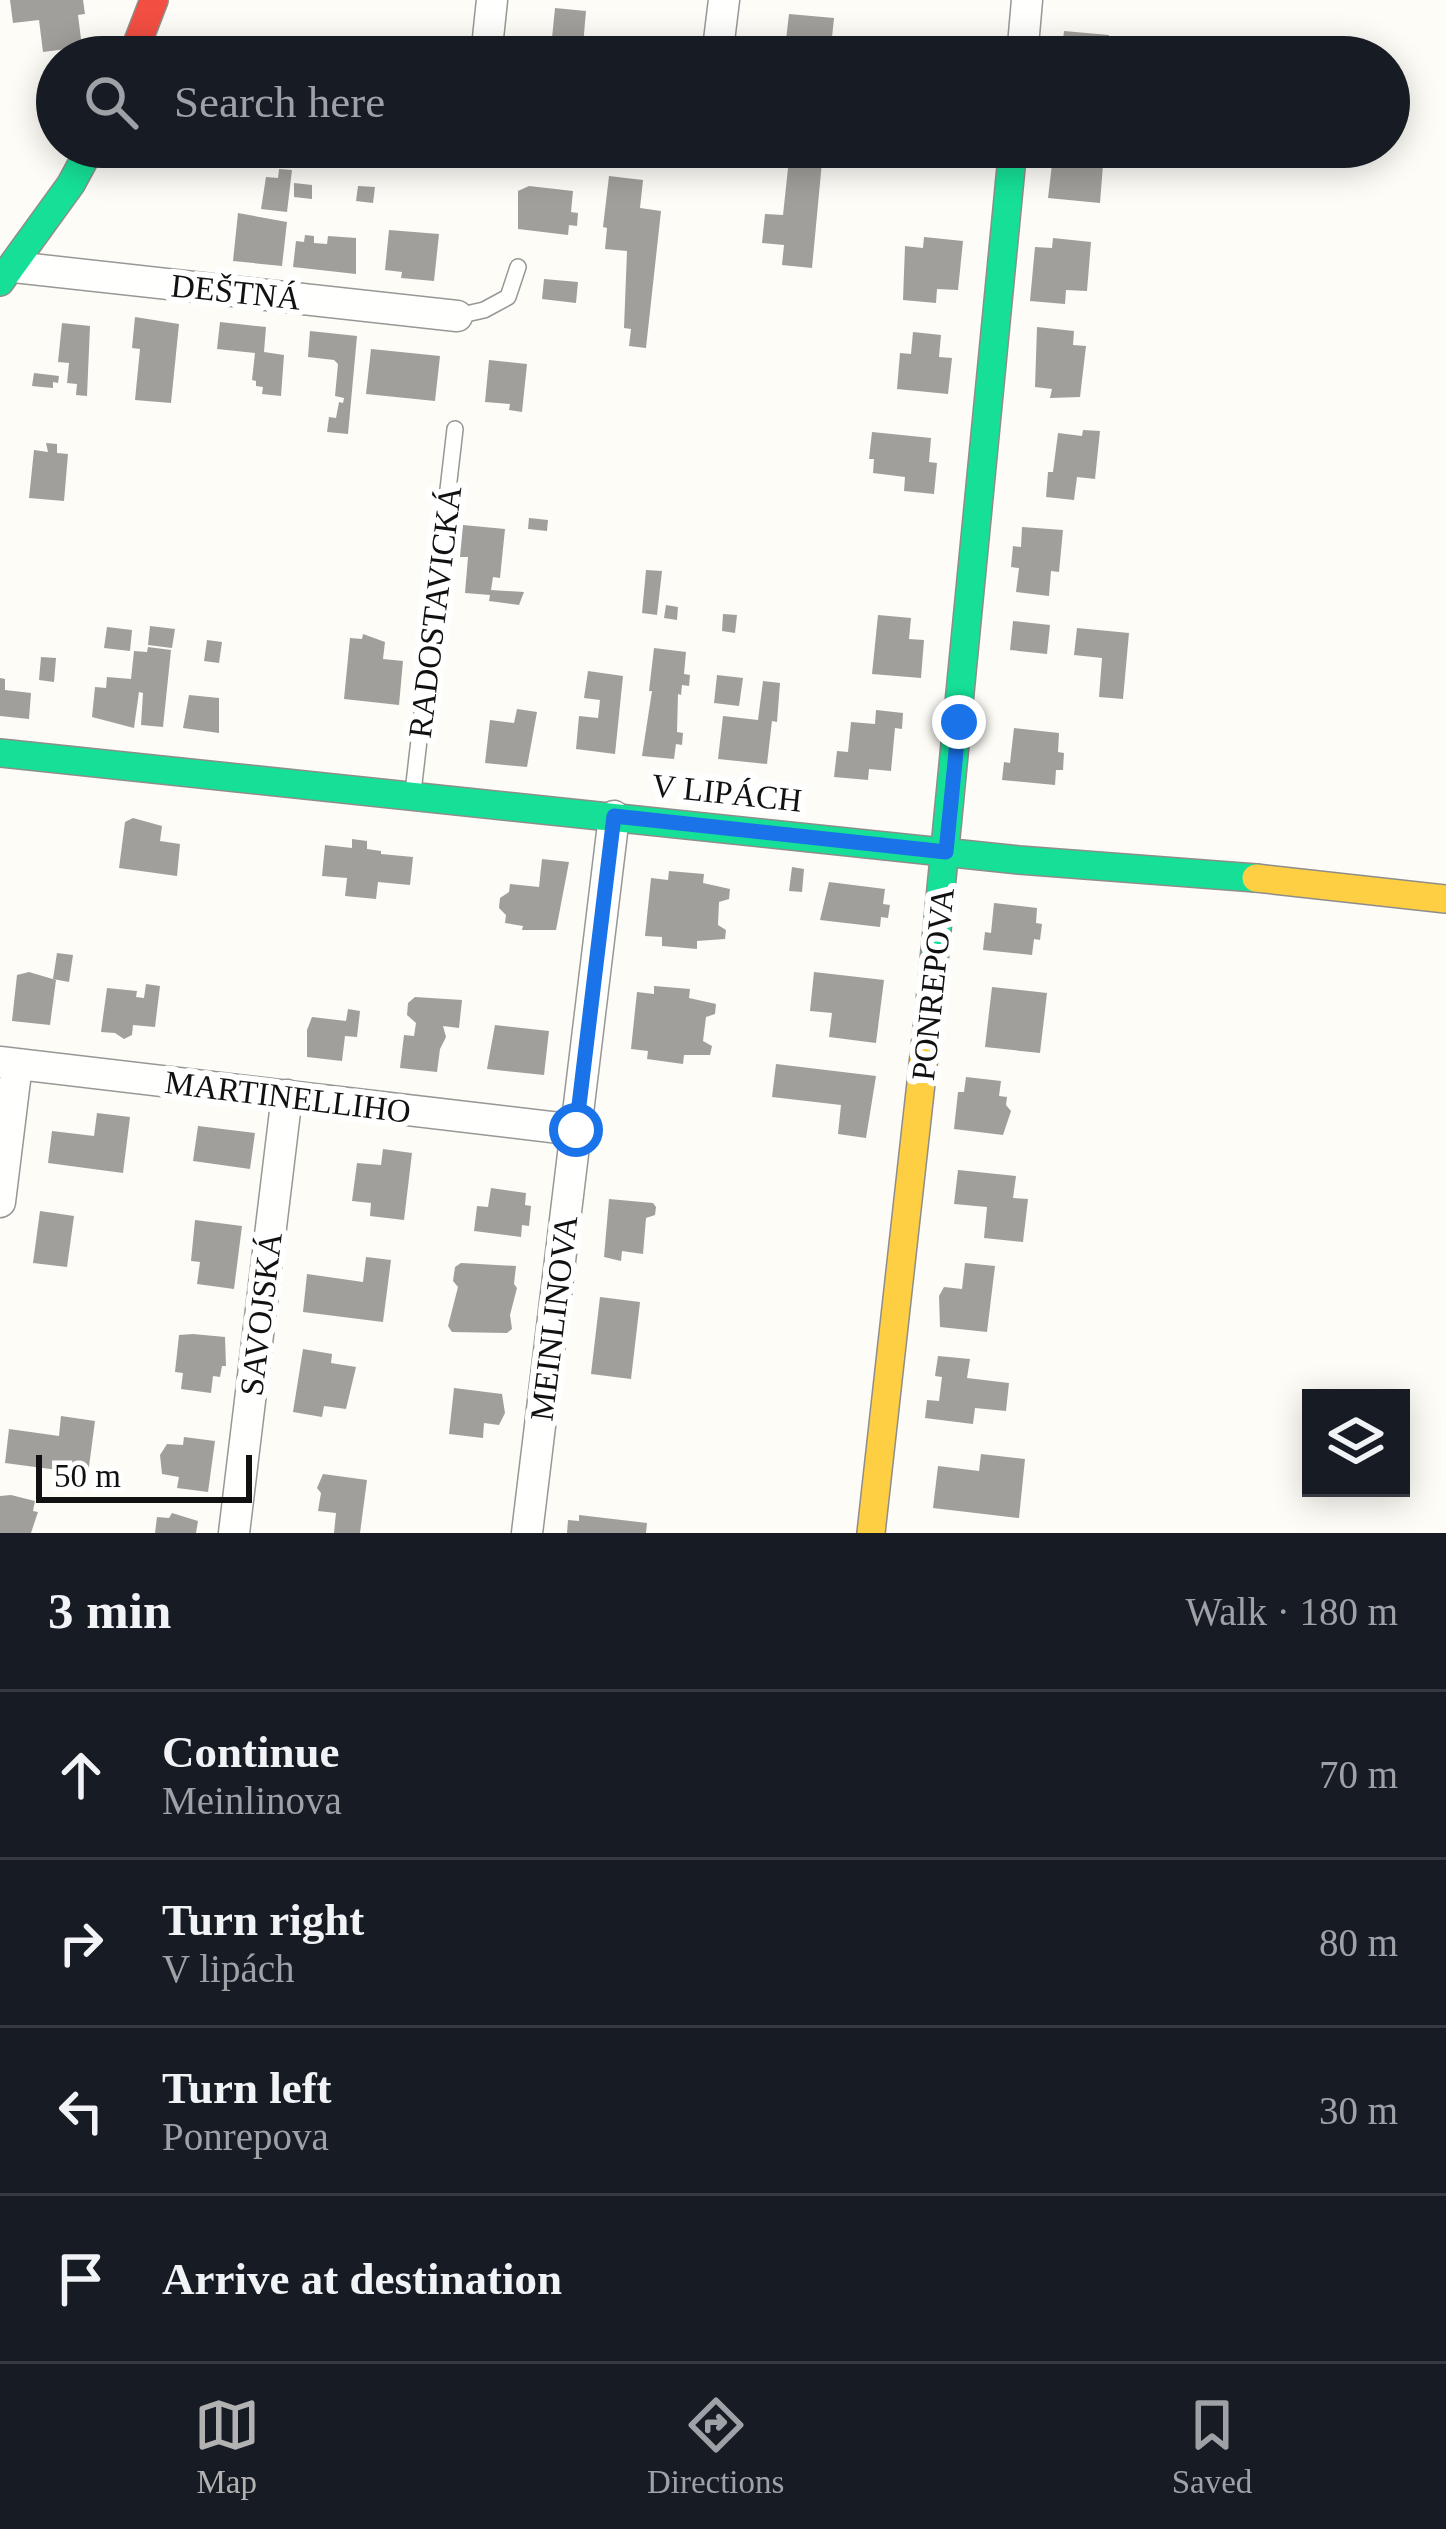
<!DOCTYPE html>
<html lang="en">
<head>
<meta charset="utf-8">
<style>
	body { margin:0; font-family:Georgia,serif; background:#20242c; color:#f1f3f6 }
	.controls { position:absolute; right:36px; bottom:36px; display:grid; overflow:hidden; border-radius:0px; box-shadow:0 6px 30px #0003 }
	.controls button { width:108px; height:108px; display:grid; place-items:center; padding:0; border:0; border-bottom:3px solid #363941; background:#171b24; color:#f1f3f6; font:60px sans-serif }
	.scale { position:absolute; left:36px; bottom:30px; width:216px; box-sizing:border-box; padding-left:12px; border:6px solid #111; border-top:0; font-size:33px; line-height:42px; white-space:nowrap; color:#111; -webkit-text-stroke:9px #fff; paint-order:stroke }
	.stop { position:absolute; width:36px; height:36px; margin:-27px; border:9px solid #1a73e8; border-radius:50%; background:#fff }
	.stop.end { background:#1a73e8; border-color:#fff; box-shadow:0 3px 12px #0008 }
	.list { margin:0; padding:0; list-style:none }
	h2 { display:flex; justify-content:space-between; align-items:center; height:156px; margin:0; padding:0 48px; font-size:51px }
	h2 small { font-size:39px; font-weight:400; color:#9ea1a6 }
	.list li { display:grid; grid-template-columns:78px 1fr auto; gap:36px; align-items:center; box-sizing:border-box; height:168px; padding:0 48px; border-top:3px solid #363941 }
	.list b { display:block; font-size:45px; white-space:nowrap }
	.list p { margin:0; font-size:39px; white-space:nowrap; color:#9ea1a6 }
	.list em { font-size:39px; font-style:normal; color:#9ea1a6 }
	.icon { flex:none; width:66px; height:66px; fill:none; stroke:currentColor; stroke-width:2; stroke-linecap:round; stroke-linejoin:round }
	.map { position:relative; flex:none; width:1446px; height:1533px; overflow:hidden }
	.search { position:absolute; background:#171b24; box-shadow:0 6px 30px #0003; left:36px; right:36px; top:36px; height:132px; display:flex; align-items:center; gap:30px; box-sizing:border-box; padding:0 42px; border-radius:66px; color:#9ea1a6; font-size:45px }
	.sheet { height:828px; background:#171b24 }
	nav { display:flex; justify-content:space-around; align-items:center; box-sizing:border-box; height:168px; border-top:3px solid #363941; background:#171b24; font-size:33px; color:#9ea1a6 }
	nav a { display:grid; justify-items:center; gap:6px }
	nav .on { color:#b2b2b3 }
	.map>svg:first-child { display:block }
	.building { fill:#a19f9c }
	.lines { fill:none; stroke-linecap:round; stroke-linejoin:round }
	.lane-casing { stroke:#979795; stroke-width:18 }
	.street-casing { stroke:#979795; stroke-width:33 }
	.fast-casing { stroke:#8e8d8b; stroke-width:30 }
	.slow-casing { stroke:#8e8d8b; stroke-width:30 }
	.jam-casing { stroke:#8e8d8b; stroke-width:30 }
	.lane { stroke:#fffffe; stroke-width:15 }
	.street { stroke:#fffffe; stroke-width:30 }
	.fast { stroke:#16e098; stroke-width:27 }
	.slow { stroke:#ffcf43; stroke-width:27 }
	.jam { stroke:#f24e42; stroke-width:27 }
	.route { stroke:#1a73e8; stroke-width:15 }
	.labels { text-anchor:middle; stroke-width:12; stroke-linejoin:round; paint-order:stroke }
	.street-label { font-size:33px; fill:#111; stroke:#fff }
</style>
</head>
<body>
<div class="map">
<svg width="1446" height="1533" viewBox="0 0 1446 1533">
	<rect width="100%" height="100%" fill="#fdfcf7"/>
	<path class="building" d="M10 0H83L85 14 78 15 82 47 43 52 39 20 13 23Z
		M555 8 586 11 582 57H540L541 47 551 48Z
		M789 14 834 18 830 57H800L801 42 786 40Z
		M1064 31 1109 35 1107 57H1061Z
		M150 147H195L190 158 174 150 171 156Z
		M1054 147 1104 152 1100 203 1048 198Z
		M789 159 822 162 812 268 782 265 784 245 762 243 765 214 783 215Z
		M279 169 292 170 287 212 261 209 266 177 278 178Z
		M609 176 643 180 640 208 661 211 646 348 629 346 631 329 624 328 627 251 605 249 607 228 603 227Z
		M294 183 312 185V199L294 197Z
		M358 186 375 187 373 203 356 201Z
		M529 186 573 191 571 212 578 213 577 226 569 225 568 235 518 229V191Z
		M238 213 287 222 282 266 233 261Z
		M389 230 439 234 434 281 401 278 402 272 385 270Z
		M305 235 314 236V243L327 244 328 236 356 238V274L293 267 296 241 304 242Z
		M924 237 963 241 958 290 937 289 936 303 903 300 905 246 923 248Z
		M1053 238 1091 242 1087 291 1066 290 1065 304 1030 301 1035 247 1052 248Z
		M544 279 578 282 576 303 542 299Z
		M135 317 179 324 171 403 135 400 140 349 132 348Z
		M220 322 266 327 264 352 284 355 281 396 262 394 263 387 256 386V381L252 380 255 353 217 349Z
		M62 323 90 326 87 396 76 395 77 384 67 383 69 363 58 362Z
		M1037 327 1074 331 1073 345 1086 346 1080 397 1050 398 1052 389 1035 387Z
		M310 331 357 336 348 434 327 432 329 417 336 418 339 402 343 403 344 398 335 396 338 364 334 360 308 357Z
		M913 332 941 335 939 357 952 358 948 394 897 389 900 353 911 354Z
		M371 349 440 356 435 401 366 394Z
		M489 360 527 364 522 412 509 410 510 404 485 402Z
		M34 373 59 376 58 383 53 382V388L32 386Z
		M1083 430 1100 431 1095 479 1077 477 1074 500 1046 497 1048 472H1053L1058 433 1082 436Z
		M872 432 931 438 929 462 937 463 934 494 904 491 905 477 873 473 874 459H869Z
		M46 443 57 444V453L68 454 64 501 29 498 34 450 48 452Z
		M529 518 548 520 547 531 528 529Z
		M463 525 505 529 500 578 493 577 491 590 524 592 519 605 489 601 490 595 465 593 468 557H460Z
		M1022 527 1063 530 1059 572 1051 571 1049 596 1016 592 1019 568 1011 567 1013 546 1021 547Z
		M646 570 662 571 657 615 642 613Z
		M666 605 678 607 677 620 664 618Z
		M723 614 737 615 735 633 722 631Z
		M878 615 911 618 909 639 924 640 921 678 872 674Z
		M1013 621 1050 625 1047 654 1010 650Z
		M150 626 175 629 172 648 148 645Z
		M107 627 132 630 130 651 104 648Z
		M1077 628 1129 633 1123 699 1099 697 1102 658 1074 655Z
		M363 634 385 642 383 659 403 661 399 705 344 699 350 638 362 639Z
		M207 640 222 642 219 663 204 661Z
		M148 647 171 650 163 727 141 725 143 693 139 692 134 728 92 717 95 687 106 688 107 677 131 679 134 651 147 652Z
		M654 648 686 652 684 674 690 675 689 686 682 685 681 695 678 694 677 732 683 733 682 745 676 744 674 759 642 756 652 691H649Z
		M41 657 56 658 54 682 39 680Z
		M588 671 623 676 615 754 576 749 579 716 598 718 600 700 584 698Z
		M717 675 743 678 739 706 714 703Z
		M0 678 5 679V690L31 693 29 719 0 716Z
		M763 681 780 683 777 722 772 721 767 764 718 759 723 716 758 720Z
		M189 695 219 698V733L183 728Z
		M517 709 537 712 527 767 485 763 490 720 514 723Z
		M876 710 903 713 902 729 895 728 891 771 869 769 868 780 834 777 837 751 848 752 851 722 875 724Z
		M1014 728 1059 733 1058 752 1064 753 1063 770H1056L1055 785 1002 780 1004 762 1010 763Z
		M133 818 162 826 160 841 180 844 177 876 119 868 125 822Z
		M352 839 367 841V849L381 851V854L413 857 410 885 378 882 376 899 345 896 347 878 322 876 325 845 352 848Z
		M542 859 569 862 556 930H522L523 926 505 923 506 915 499 908 500 898 509 892 510 884 539 887Z
		M792 867 804 869 802 892 789 891Z
		M669 871 704 874 703 883 730 889 729 899 719 902 718 925 726 930 725 939 697 941V949L662 946V937L645 936 651 878 668 880Z
		M829 882 885 889 883 904 890 905 888 918 881 917 880 927 820 920Z
		M994 903 1037 908 1036 923 1042 924 1040 940 1034 939 1032 955 983 950 985 932 991 933Z
		M57 953 73 955 69 982 53 979Z
		M29 972 56 980 50 1025 12 1021 17 975Z
		M814 972 884 980 876 1043 829 1037 832 1013 810 1011Z
		M146 984 160 986 155 1027 133 1025 132 1035 124 1039 115 1033 101 1032 107 988 137 991 136 997 144 998Z
		M654 986 690 989 689 998 716 1004 715 1014 706 1017 703 1041 712 1046 710 1055H684L683 1064 647 1059 648 1051 631 1049 637 992 654 994Z
		M992 987 1047 993 1040 1053 985 1047Z
		M415 997 462 1000 459 1028 443 1026 446 1037 440 1049 437 1072 400 1068 404 1035 414 1036 416 1023 407 1015 408 1003Z
		M348 1009 360 1011 357 1037 345 1036 342 1061 307 1057V1030L312 1017 346 1021Z
		M495 1025 549 1031 544 1075 487 1069Z
		M776 1064 876 1076 866 1138 838 1134 841 1105 772 1097Z
		M966 1077 1001 1081 999 1096 1007 1097 1006 1105 1011 1111 1003 1135 954 1129 958 1092H964Z
		M97 1113 130 1117 123 1173 48 1163 52 1131 94 1136Z
		M198 1126 255 1133 250 1169 193 1161Z
		M383 1149 412 1153 404 1220 370 1216 371 1203 352 1201 357 1163 381 1165Z
		M958 1170 1016 1176 1013 1198 1028 1199 1023 1242 984 1238 987 1207 954 1204Z
		M491 1188 526 1193 525 1205 531 1206 529 1226 522 1225 521 1237 474 1231 477 1206 488 1207Z
		M609 1199 653 1203 656 1207 655 1215 646 1218 643 1254 622 1251 621 1261 604 1257Z
		M40 1211 74 1216 67 1267 33 1263Z
		M195 1220 242 1226 234 1289 197 1284 200 1262 191 1261Z
		M366 1257 391 1260 383 1322 303 1312 307 1274 363 1282Z
		M461 1263 516 1266 514 1284 517 1288 510 1315 512 1329 507 1333 452 1332 448 1326 458 1287 453 1281 455 1267Z
		M965 1263 995 1266 987 1332 940 1327 939 1296 944 1287 962 1289Z
		M600 1297 640 1302 631 1379 591 1374Z
		M193 1334 225 1337 226 1366H222L220 1377 213 1376 211 1393 181 1389 183 1373 175 1372 179 1335Z
		M303 1349 332 1354 331 1363 356 1367 346 1409 324 1406 322 1417 293 1412Z
		M938 1356 970 1359 967 1378 1009 1383 1006 1411 975 1408 973 1424 925 1418 927 1400 939 1401 942 1377 935 1376Z
		M454 1388 502 1394 505 1413 499 1425 484 1423 483 1438 449 1434Z
		M61 1416 95 1421 88 1474 5 1463 9 1429 59 1436Z
		M184 1437 215 1441 208 1492 177 1488 179 1477 162 1474 160 1455 167 1444 183 1445Z
		M981 1454 1025 1459 1019 1518 933 1508 938 1466 979 1471Z
		M323 1474 367 1480 360 1533H334L336 1513 318 1511 321 1493 317 1488Z
		M11 1495 35 1501 33 1511 38 1512 31 1533H0V1496Z
		M172 1513 198 1521 196 1533H155L157 1517 169 1518Z
		M579 1515 647 1523 646 1533H567L568 1520 579 1521Z"/>
	<g class="lines">
		<g class="lane-casing">
			<path id="lane" d="M457 316 484 310 508 297 518 267
				M413 792 455 429"/>
		</g>
		<g class="street-casing">
			<path id="street" d="M486 57 492 0
				M717 57 724 0
				M1022 57 1027 0
				M674 148 683 147
				M14 267 457 316
				M0 1062 576 1130
				M0 1202 17 1064
				M234 1533 287 1095
				M527 1533 614 816"/>
		</g>
		<g class="fast-casing">
			<path id="fast" d="M0 282 71 184 91 147
				M0 753 1019 860 1256 878
				M930 1002 1013 147"/>
		</g>
		<g class="slow-casing">
			<path id="slow" d="M1256 878 1446 899
				M871 1533 930 1002"/>
		</g>
		<g class="jam-casing">
			<path id="jam" d="M132 57 154 0"/>
		</g>
		<use href="#lane" class="lane"/>
		<use href="#street" class="street"/>
		<use href="#fast" class="fast"/>
		<use href="#slow" class="slow"/>
		<use href="#jam" class="jam"/>
	</g>
	<g class="lines">
		<path class="route" d="M576 1130 614 816 946 852 959 722"/>
	</g>
	<g class="labels">
		<g class="street-label">
			<text transform="translate(236 291) rotate(6)" y="12">DEŠTNÁ</text>
			<text transform="translate(434 612) rotate(-83)" y="12">RADOSTAVICKÁ</text>
			<text transform="translate(727 792) rotate(6)" y="12">V LIPÁCH</text>
			<text transform="translate(932 984) rotate(-84)" y="12">PONREPOVA</text>
			<text transform="translate(288 1096) rotate(7)" y="12">MARTINELLIHO</text>
			<text transform="translate(260 1314) rotate(-83)" y="12">SAVOJSKÁ</text>
			<text transform="translate(553 1318) rotate(-83)" y="12">MEINLINOVA</text>
		</g>
	</g>
</svg>
<div class="controls">
<button><svg class="icon" aria-label="layers" viewBox="0 0 24 24"><path d="M12 4l9 5-9 5-9-5zM3 14l9 5 9-5"/></svg></button>
</div>
<div class="scale">50 m</div>
<div class="stop" style="left:576px;top:1130px"></div>
<div class="stop end" style="left:959px;top:722px"></div>
<div class="search"><svg class="icon" aria-label="search" viewBox="0 0 24 24"><circle cx="10" cy="10" r="6"/><path d="M15 15l6 6"/></svg>Search here</div>
</div>
<section class="sheet">
<h2>3 min<small>Walk · 180 m</small></h2>
<ul class="list">
<li><svg class="icon" aria-label="ahead" viewBox="0 0 24 24"><path d="M12 20V5M6 11l6-6 6 6"/></svg><div><b>Continue</b><p>Meinlinova</p></div><em>70 m</em></li>
<li><svg class="icon" aria-label="right" viewBox="0 0 24 24"><path d="M7 20v-9h11M14 6l5 5-5 5"/></svg><div><b>Turn right</b><p>V lipách</p></div><em>80 m</em></li>
<li><svg class="icon" aria-label="left" viewBox="0 0 24 24"><path d="M17 20v-9H6M10 6l-5 5 5 5"/></svg><div><b>Turn left</b><p>Ponrepova</p></div><em>30 m</em></li>
<li><svg class="icon" aria-label="arrive" viewBox="0 0 24 24"><path d="M6 21V4h12l-3 4 3 4H6"/></svg><div><b>Arrive at destination</b></div></li>
</ul>
</section>
<nav>
<a class="on"><svg class="icon" aria-label="map" viewBox="0 0 24 24"><path d="M3 6l6-2 6 2 6-2v14l-6 2-6-2-6 2zM9 4v14M15 6v14"/></svg>Map</a>
<a><svg class="icon" aria-label="directions" viewBox="0 0 24 24"><path d="M12 3l9 9-9 9-9-9zM9 14v-3h6M13 9l2 2-2 2"/></svg>Directions</a>
<a><svg class="icon" aria-label="saved" viewBox="0 0 24 24"><path d="M7 4h10v16l-5-4-5 4z"/></svg>Saved</a>
</nav>
</body>
</html>
